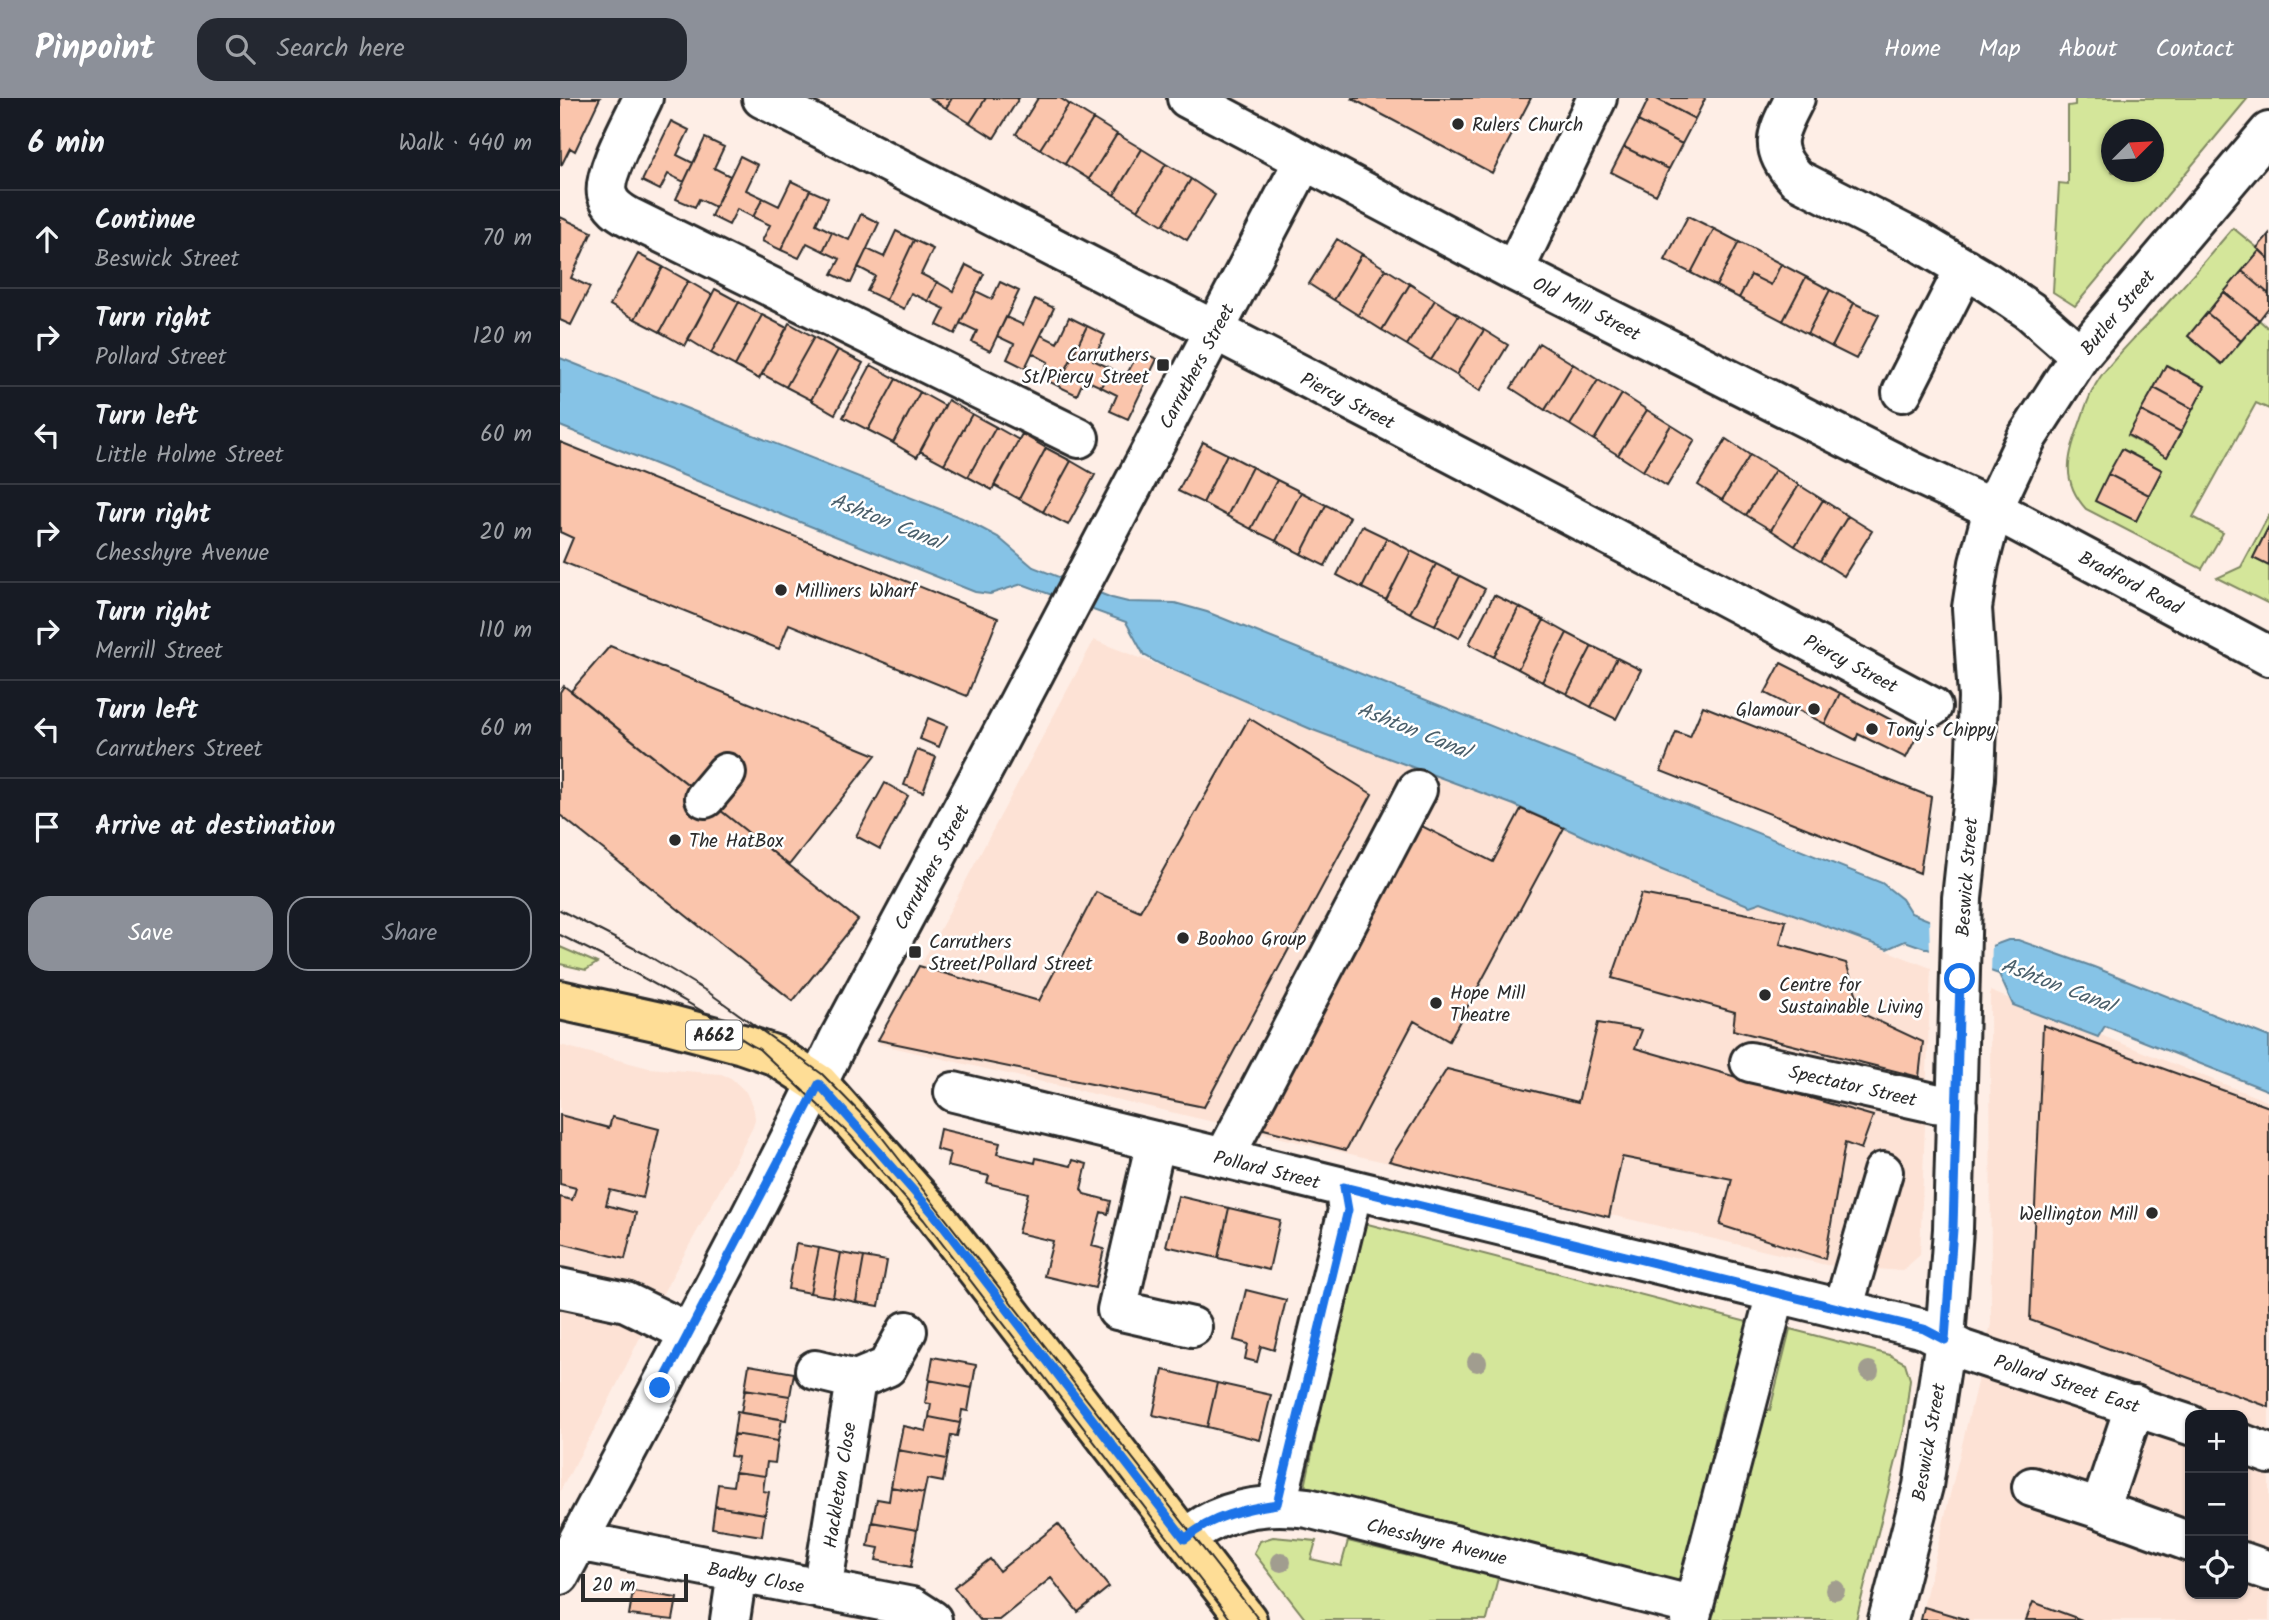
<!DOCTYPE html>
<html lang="en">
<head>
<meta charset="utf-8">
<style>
	body { margin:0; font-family:Kalam,sans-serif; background:#242831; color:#f1f3f6 }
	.controls { position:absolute; right:21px; bottom:21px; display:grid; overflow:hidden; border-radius:14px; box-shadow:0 2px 5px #0004 }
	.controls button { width:63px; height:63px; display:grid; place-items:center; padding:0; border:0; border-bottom:2px solid #363941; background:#171b24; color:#f1f3f6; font:35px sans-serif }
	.compass { position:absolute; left:1541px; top:21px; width:63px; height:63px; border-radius:50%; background:#171b24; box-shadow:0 2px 5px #0004; rotate:66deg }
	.scale { position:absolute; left:21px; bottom:18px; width:107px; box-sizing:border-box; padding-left:7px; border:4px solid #2b2b2b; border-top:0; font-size:19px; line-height:24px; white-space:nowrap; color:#2b2b2b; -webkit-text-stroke:5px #fff; paint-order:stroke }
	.stop { position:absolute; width:21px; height:21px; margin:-16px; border:5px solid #1a73e8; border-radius:50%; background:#fff }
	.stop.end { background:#1a73e8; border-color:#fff; box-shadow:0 2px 7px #0008 }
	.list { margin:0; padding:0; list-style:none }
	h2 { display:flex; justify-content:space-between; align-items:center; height:91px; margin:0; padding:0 28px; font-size:30px }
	h2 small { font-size:23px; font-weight:400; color:#9ea1a6 }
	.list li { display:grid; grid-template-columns:46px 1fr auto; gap:21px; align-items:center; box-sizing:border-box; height:98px; padding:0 28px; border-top:2px solid #363941 }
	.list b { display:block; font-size:26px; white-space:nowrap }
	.list p { margin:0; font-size:23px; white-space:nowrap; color:#9ea1a6 }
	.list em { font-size:23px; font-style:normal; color:#9ea1a6 }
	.actions { display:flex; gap:14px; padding:21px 28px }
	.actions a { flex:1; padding:16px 0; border:2px solid #8c9099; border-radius:21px; text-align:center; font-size:24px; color:#8c9099 }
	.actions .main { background:#8c9099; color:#fff }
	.icon { flex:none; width:38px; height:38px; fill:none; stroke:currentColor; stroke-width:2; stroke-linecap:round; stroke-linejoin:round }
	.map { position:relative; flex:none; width:1709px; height:1522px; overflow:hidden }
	header { display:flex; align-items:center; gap:42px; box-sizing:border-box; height:98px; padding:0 35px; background:#8c9099; color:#fff }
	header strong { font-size:33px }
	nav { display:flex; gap:38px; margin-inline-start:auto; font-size:24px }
	.search { width:490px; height:63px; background:#242831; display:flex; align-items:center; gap:18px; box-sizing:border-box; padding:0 24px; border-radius:21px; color:#9ea1a6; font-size:26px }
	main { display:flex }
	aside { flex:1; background:#171b24 }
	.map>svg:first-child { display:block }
	.built { fill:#fde2d5; fill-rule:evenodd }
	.green { fill:#d4e69a; stroke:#808862; stroke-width:2; fill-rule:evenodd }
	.water { fill:#86c3e6; stroke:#62869b; stroke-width:2 }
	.pier { fill:#feeee6 }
	.building { fill:#fac5ac; stroke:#2b2b2b; stroke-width:2 }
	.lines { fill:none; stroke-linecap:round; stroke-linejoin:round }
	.minor-casing { stroke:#2b2b2b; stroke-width:44 }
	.major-casing { stroke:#2b2b2b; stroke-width:44 }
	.minor { stroke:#fff; stroke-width:38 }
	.major { stroke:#fedd96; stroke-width:38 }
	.tram { stroke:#2b2b2b; stroke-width:2 }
	.tree { fill:#a19d8f }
	.route { stroke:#1a73e8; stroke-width:9 }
	.poi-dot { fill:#2b2b2b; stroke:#fff; stroke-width:2.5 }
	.labels { text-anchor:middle; stroke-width:5; stroke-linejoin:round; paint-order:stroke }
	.shield { fill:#fff; stroke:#6b6b6b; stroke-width:2 }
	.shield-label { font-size:18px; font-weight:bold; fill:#2b2b2b }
	.poi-label { font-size:19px; fill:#2b2b2b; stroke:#fff; text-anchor:start }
	.street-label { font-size:19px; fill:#2b2b2b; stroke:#fff }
	.water-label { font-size:21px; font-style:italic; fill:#4b606c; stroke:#fff }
</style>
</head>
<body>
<header>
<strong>Pinpoint</strong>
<div class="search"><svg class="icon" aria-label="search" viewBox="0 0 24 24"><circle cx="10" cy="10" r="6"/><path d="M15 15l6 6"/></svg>Search here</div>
<nav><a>Home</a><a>Map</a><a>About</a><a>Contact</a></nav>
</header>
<main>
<aside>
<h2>6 min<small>Walk · 440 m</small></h2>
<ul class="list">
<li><svg class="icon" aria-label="ahead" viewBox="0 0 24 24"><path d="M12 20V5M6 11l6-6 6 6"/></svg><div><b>Continue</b><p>Beswick Street</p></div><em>70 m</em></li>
<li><svg class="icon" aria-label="right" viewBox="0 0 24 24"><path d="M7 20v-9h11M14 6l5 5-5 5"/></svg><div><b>Turn right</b><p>Pollard Street</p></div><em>120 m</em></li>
<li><svg class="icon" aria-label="left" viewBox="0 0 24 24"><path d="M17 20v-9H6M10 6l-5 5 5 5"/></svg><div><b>Turn left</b><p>Little Holme Street</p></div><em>60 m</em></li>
<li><svg class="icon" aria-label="right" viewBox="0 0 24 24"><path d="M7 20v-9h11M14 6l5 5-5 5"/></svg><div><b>Turn right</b><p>Chesshyre Avenue</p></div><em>20 m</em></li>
<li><svg class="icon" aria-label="right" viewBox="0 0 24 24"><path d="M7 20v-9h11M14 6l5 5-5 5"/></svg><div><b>Turn right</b><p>Merrill Street</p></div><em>110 m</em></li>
<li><svg class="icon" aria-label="left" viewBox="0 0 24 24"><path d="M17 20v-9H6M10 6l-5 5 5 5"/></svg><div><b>Turn left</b><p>Carruthers Street</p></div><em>60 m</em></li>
<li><svg class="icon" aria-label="arrive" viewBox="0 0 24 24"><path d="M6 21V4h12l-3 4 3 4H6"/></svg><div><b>Arrive at destination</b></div></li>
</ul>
<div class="actions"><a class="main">Save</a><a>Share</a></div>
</aside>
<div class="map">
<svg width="1709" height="1522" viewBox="0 0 1709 1522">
	<rect width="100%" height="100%" fill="#feeee6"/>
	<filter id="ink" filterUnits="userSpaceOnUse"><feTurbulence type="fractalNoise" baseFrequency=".0143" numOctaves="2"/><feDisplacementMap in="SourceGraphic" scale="14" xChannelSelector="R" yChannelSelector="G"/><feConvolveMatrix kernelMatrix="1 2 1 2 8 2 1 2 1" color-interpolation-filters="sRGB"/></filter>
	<g filter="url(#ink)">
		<path class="built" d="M534 542 1371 870 1360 1157 1342 1173 1266 1167 319 946Z
			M1430 893 1709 1004V1522H1360L1431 1226ZM1630 1317H1683V1496H1630Z
			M0 947 89 970 161 976 171 980 186 994 194 1012 195 1021 193 1029 167 1079 92 1215 40 1321 0 1393Z"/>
		<path class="green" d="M1515 0H1688L1515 208 1493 194 1499 85 1508 86V8L1515 7ZM1552 32H1594V74H1552Z
			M1673 130 1700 152 1628 238 1662 266 1699 222 1709 231V311L1696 305 1633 419 1663 435 1642 471 1526 411C1499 381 1509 356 1521 322 1526 306 1531 292 1541 278 1562 250 1590 225 1613 199 1634 177 1653 153 1673 130ZM1606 267 1645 288 1607 359 1568 338ZM1562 351 1602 372 1576 423 1536 402Z
			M1709 417V428L1693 460 1709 468V506L1657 480 1681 469Z
			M0 849 37 865 26 872 0 866Z
			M800 1124 1191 1225 1184 1268 1164 1304 1121 1487 744 1394Z
			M1230 1231 1330 1257 1345 1265 1350 1281 1344 1331 1296 1522H1151L1198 1309 1210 1312Z
			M713 1439 756 1443 751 1461 781 1468 788 1443 938 1480 927 1522H746L694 1455 700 1443Z"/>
		<path class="water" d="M0 260 402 420 438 439 473 469 552 500 568 504 615 505 647 514 1322 785 1342 801 1351 815 1432 848 1448 842H1458L1534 869 1709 939V993L1545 928 1538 939 1453 907 1439 876 1345 843 1327 851 1201 804 1190 808 1060 755 954 707 753 632 600 566 584 557 566 524 462 486 430 496 415 494 0 328Z"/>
		<path class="pier" d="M1369 818 1432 844 1431 876 1370 855Z"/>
		<path class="building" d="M0 0H40L15 53 10 50 1 68Z
			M370 0H392L386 10Z
			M392 0H426L410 25 386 10Z
			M426 0H459L434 40 410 25Z
			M478 0H500L509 6 480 51 456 36Z
			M791 0H971L932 75Z
			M1089 0H1095L1135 21 1122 46 1078 23Z
			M1095 0H1143L1145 1 1135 21Z
			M509 6 533 21 505 66 480 51Z
			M533 21 557 36 529 81 505 66Z
			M111 23 129 32 117 57 133 65 124 84 108 76 100 92 82 83Z
			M1078 23 1122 46 1109 71 1064 49Z
			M557 36 582 51 554 97 529 81Z
			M145 40 164 49 154 70 170 78 155 109 139 101 135 109 116 101Z
			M1064 49 1109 71 1096 97 1051 74Z
			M582 51 606 66 578 112 554 97Z
			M180 58 198 67 186 92 203 100 193 119 177 111 169 127 151 118Z
			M606 66 631 81 603 127 578 112Z
			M631 81 655 97 627 142 603 127Z
			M231 83 250 92 221 152 202 143 210 127 193 119 203 100 219 108Z
			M250 92 268 100 256 126 272 134 263 153 247 145 239 160 221 152Z
			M301 116 319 125 291 185 272 176 280 161 263 153 272 134 289 142Z
			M1128 118 1154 131 1131 175 1105 162Z
			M0 119 32 134 11 180 30 189 11 227 0 222Z
			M1154 131 1179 144 1156 188 1131 175Z
			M336 133 354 142 326 202 307 193 315 178 298 169 307 151 324 159Z
			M1709 136V161L1697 150Z
			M777 141 802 156 774 202 749 186Z
			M354 142 373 151 361 176 377 184 368 203 351 195 344 211 326 202Z
			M1179 144 1221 166 1211 187 1191 177 1179 200 1156 188Z
			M1700 152 1709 161V196L1682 173Z
			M78 156 103 169 75 221 50 207Z
			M802 156 826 171 798 217 774 202Z
			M1221 166 1246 179 1223 223 1179 200 1191 177 1211 187Z
			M406 167 424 176 395 236 377 227 385 211 368 203 377 184 393 193Z
			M103 169 128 183 100 234 75 221Z
			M826 171 850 186 822 232 798 217Z
			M1682 173 1709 196V209L1699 222 1664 194Z
			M1246 179 1270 192 1247 236 1223 223Z
			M128 183 152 197 125 248 100 234Z
			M440 184 459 193 430 253 412 244 417 233 400 225 416 193 432 201Z
			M850 186 875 202 847 247 822 232Z
			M155 191 179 204 151 255 128 241Z
			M1270 192 1294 205 1272 249 1247 236Z
			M1664 194 1699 222 1681 243 1647 215Z
			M475 201 494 210 465 270 447 261 454 246 437 238 446 219 463 227Z
			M875 202 899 217 871 262 847 247Z
			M179 204 202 217 175 268 151 255Z
			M1294 205 1319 217 1296 261 1272 249Z
			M1647 215 1681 243 1662 266 1628 238Z
			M202 217 227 230 199 281 175 268Z
			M899 217 924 232 896 277 871 262Z
			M509 219 527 228 498 288 480 279 488 264 472 255 481 237 497 245Z
			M229 225 254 239 226 289 202 276Z
			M527 228 545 237 533 262 550 270 541 289 524 281 517 297 498 288Z
			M924 232 948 247 920 293 896 277Z
			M254 239 278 252 251 302 226 289Z
			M979 245 1013 266 985 312 951 290Z
			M278 252 303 265 275 316 251 302Z
			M579 253 597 261 568 321 550 313 557 297 541 289 550 270 566 278Z
			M1013 266 1038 282 1010 327 985 312Z
			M311 267 336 281 308 332 283 319Z
			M1606 267 1645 288 1633 311 1594 290Z
			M336 281 360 294 333 345 308 332Z
			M1038 282 1062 296 1034 342 1010 327Z
			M1594 290 1633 311 1621 334 1581 313Z
			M360 294 385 308 357 359 333 345Z
			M1062 296 1087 312 1058 357 1034 342Z
			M388 302 412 316 384 366 360 353Z
			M1087 312 1111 327 1083 373 1058 357Z
			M1581 313 1621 334 1607 359 1568 337Z
			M412 316 436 329 408 379 384 366Z
			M1111 327 1135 342 1107 388 1083 373Z
			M436 329 459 342 432 392 408 379Z
			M462 336 486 350 459 401 434 387Z
			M1166 341 1190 357 1162 402 1138 387Z
			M0 344 438 520 407 598 229 526 219 551 3 464 13 440 0 434Z
			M643 344 667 356 643 405 618 393Z
			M486 350 511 363 483 414 459 401Z
			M1562 351 1602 372 1589 397 1548 376Z
			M667 356 692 369 667 418 643 405Z
			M1190 357 1215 372 1186 417 1162 402Z
			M511 363 535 377 508 427 483 414Z
			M692 369 717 382 691 431 667 418Z
			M1215 372 1239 387 1211 432 1186 417Z
			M1548 376 1589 397 1576 423 1535 403Z
			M717 382 741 394 716 443 691 431Z
			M1239 387 1263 402 1235 448 1211 432Z
			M741 394 766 407 741 456 716 443Z
			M1263 402 1288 418 1260 463 1235 448Z
			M766 407 790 419 765 468 741 456Z
			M1288 418 1312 433 1284 478 1260 463Z
			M802 428 827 440 802 490 777 477Z
			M1709 428V468L1693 460Z
			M827 440 851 453 826 502 802 490Z
			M851 453 876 466 850 515 826 502Z
			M876 466 900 478 875 527 850 515Z
			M900 478 925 491 899 540 875 527Z
			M934 497 959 509 934 559 909 546Z
			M959 509 984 522 958 571 934 559Z
			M984 522 1007 535 982 584 958 571Z
			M1007 535 1032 548 1007 596 982 584Z
			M50 548 316 657 229 767 11 593Z
			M1032 548 1057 560 1031 609 1007 596Z
			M1057 560 1081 572 1056 621 1031 609Z
			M1221 565 1280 595 1265 626 1205 595Z
			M4 588 298 822 233 903 0 717V594Z
			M1280 595 1358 636 1346 660 1298 636 1296 642 1265 626Z
			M1143 608 1371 699 1360 775 1101 673 1116 634 1130 639Z
			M368 620 387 628 379 649 360 641Z
			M689 620 812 696 644 1009 318 942 359 868 479 903 536 794 580 813Z
			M357 652 376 659 363 694 344 687Z
			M325 685 348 698 320 751 296 738Z
			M961 711 1004 730 889 943 854 923 786 1052 700 1030 858 726 933 764Z
			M1081 796 1226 823 1220 846 1286 865 1303 916 1363 944 1359 979 1173 932 1175 914 1052 880Z
			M1038 925 1082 932 1075 950 1313 1018 1301 1051 1285 1045 1265 1161 1160 1127 1172 1081 1062 1059 1049 1119 829 1063 887 971 1018 1004Z
			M1483 927 1709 1009V1309L1470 1222Z
			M0 1017 49 1030 52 1019 99 1031 83 1100 50 1092 46 1107 76 1115 65 1161 0 1145V1099L12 1102 16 1090 0 1086Z
			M380 1031 440 1045 437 1056 475 1065 476 1060 511 1068 513 1062 527 1066 521 1091 524 1096 551 1103 548 1116 541 1114 532 1148 544 1151 535 1190 484 1178 493 1143 458 1135 468 1095 427 1085 429 1078 387 1068 390 1055 376 1051Z
			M618 1098 669 1110 658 1160 606 1148Z
			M669 1110 720 1122 709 1172 658 1160Z
			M236 1146 259 1150 250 1195 228 1191Z
			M259 1150 281 1155 273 1199 250 1195Z
			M281 1155 304 1159 296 1204 273 1199Z
			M304 1159 327 1163 319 1208 296 1204Z
			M686 1192 726 1202 714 1252 701 1248 697 1264 685 1261 688 1246 674 1242Z
			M373 1259 416 1267 412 1290 369 1282Z
			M189 1267 234 1275 230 1298 185 1291Z
			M603 1272 657 1285 647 1329 593 1317Z
			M369 1282 412 1290 408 1313 402 1312 400 1325 369 1319 371 1306 365 1305Z
			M657 1285 711 1297 700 1342 647 1329Z
			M185 1291 230 1298 226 1322 181 1315Z
			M177 1314 222 1321 218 1343 174 1336Z
			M369 1319 400 1325 397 1338 391 1337 387 1361 338 1352 343 1328 366 1333Z
			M174 1336 218 1343 215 1365 207 1364 205 1378 175 1374 178 1359 170 1358Z
			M338 1352 387 1361 383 1384 367 1381 364 1395 331 1389Z
			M175 1374 205 1378 203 1393 209 1394 205 1416 155 1408 158 1386 173 1388Z
			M331 1389 364 1395 357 1432 312 1424 317 1401 329 1403Z
			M155 1408 205 1416 202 1438 152 1430Z
			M312 1424 357 1432 351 1469 316 1462 319 1450 308 1448Z
			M498 1426 549 1489 518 1514 491 1480 439 1522H420L394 1489 430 1461 439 1473Z
			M73 1493 117 1500 113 1522 69 1517Z
			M1473 1504 1522 1522H1466Z
			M1364 1509 1408 1522H1361Z"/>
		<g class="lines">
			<g class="minor-casing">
				<path id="minor" d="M83 0C74 20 42 77 47 96 50 108 60 114 69 119L519 340
					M202 0C593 200 985 401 1372 609
					M627 0 954 173 1351 373 1433 411 1709 558
					M1235 0C1218 34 1206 49 1237 81L1358 143 1427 184 1470 213 1520 257
					M954 173 1037 0
					M1342 294 1405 170
					M145 700 166 675
					M1190 964 1374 1005 1397 1007
					M394 994 1364 1231 1403 1252 1630 1327
					M596 1043 557 1212 632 1229
					M664 1060 857 692
					M0 1190 66 1204 130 1235
					M1283 1211 1323 1074
					M255 1272 296 1282 327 1269 347 1233
					M1575 1307 1540 1411 1630 1444
					M1683 1346 1709 1356
					M1472 1389 1540 1411
					M717 1406 788 1112 784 1089
					M625 1441C660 1411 703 1404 748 1410L1134 1508
					M18 1443 352 1509 372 1522
					M1683 1464 1709 1473
					M0 1477C95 1298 193 1121 280 939L432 655 744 62
					M262 1492 296 1282
					M170 1522 177 1475
					M1130 1522 1216 1195
					M1328 1522 1363 1388 1385 1242 1393 1131 1402 800 1415 680 1418 599 1412 510 1419 465 1433 411 1466 341 1520 257 1709 34"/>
			</g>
			<g class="major-casing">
				<path id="major" d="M0 902 100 924 182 946 214 957 259 986 373 1115 687 1522"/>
			</g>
			<use href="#minor" class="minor"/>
			<use href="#major" class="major"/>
			<path class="tram" d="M0 812 87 857 148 894 262 976 314 1029 699 1522
				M0 837C51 862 100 888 149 917 166 928 181 943 199 951L291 1038 364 1122 671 1522"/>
		</g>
		<g class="tree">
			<circle cx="917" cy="1264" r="10"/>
			<circle cx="1309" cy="1273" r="10"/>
			<circle cx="721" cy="1464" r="10"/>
			<circle cx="1275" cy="1492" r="10"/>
		</g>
	</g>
	<g class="lines" filter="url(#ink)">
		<path class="route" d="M100 1290 259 986 373 1115 625 1441C652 1418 683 1411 717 1406L788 1112 784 1089 1364 1231 1385 1242 1393 1131 1400 881"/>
	</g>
	<g class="poi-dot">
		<circle cx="898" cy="26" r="7"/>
		<rect x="596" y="260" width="14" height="14" rx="3.5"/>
		<circle cx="221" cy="492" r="7"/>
		<circle cx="1254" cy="611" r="7"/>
		<circle cx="1312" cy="631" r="7"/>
		<circle cx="115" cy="742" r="7"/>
		<circle cx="623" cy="840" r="7"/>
		<rect x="348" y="847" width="14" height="14" rx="3.5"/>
		<circle cx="1205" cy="897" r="7"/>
		<circle cx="876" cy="905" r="7"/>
		<circle cx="1592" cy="1115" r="7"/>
	</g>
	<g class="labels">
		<rect class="shield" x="126" y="922.5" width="56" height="29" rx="5"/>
		<g class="shield-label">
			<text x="154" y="943">A662</text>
		</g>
		<g class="poi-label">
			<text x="912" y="33">Rulers Church</text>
			<text x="589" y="263" text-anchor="end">Carruthers<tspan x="589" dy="22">St/Piercy Street</tspan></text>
			<text x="235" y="499">Milliners Wharf</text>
			<text x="1240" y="618" text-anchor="end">Glamour</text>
			<text x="1326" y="638">Tony's Chippy</text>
			<text x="129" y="749">The HatBox</text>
			<text x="637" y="847">Boohoo Group</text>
			<text x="369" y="850">Carruthers<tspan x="369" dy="22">Street/Pollard Street</tspan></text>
			<text x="1219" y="893">Centre for<tspan x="1219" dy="22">Sustainable Living</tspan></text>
			<text x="890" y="901">Hope Mill<tspan x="890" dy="22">Theatre</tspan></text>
			<text x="1578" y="1122" text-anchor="end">Wellington Mill</text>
		</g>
		<g class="street-label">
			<text transform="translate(1027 210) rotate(27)" y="7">Old Mill Street</text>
			<text transform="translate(1557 214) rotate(-50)" y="7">Butler Street</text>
			<text transform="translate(636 268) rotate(-62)" y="7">Carruthers Street</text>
			<text transform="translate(788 302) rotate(27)" y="7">Piercy Street</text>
			<text transform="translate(1571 484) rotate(28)" y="7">Bradford Road</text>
			<text transform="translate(1291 565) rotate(28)" y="7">Piercy Street</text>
			<text transform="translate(371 769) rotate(-62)" y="7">Carruthers Street</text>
			<text transform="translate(1406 779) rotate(-86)" y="7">Beswick Street</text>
			<text transform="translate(1293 987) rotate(13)" y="7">Spectator Street</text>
			<text transform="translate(707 1071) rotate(14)" y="7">Pollard Street</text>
			<text transform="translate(1507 1285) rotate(18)" y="7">Pollard Street East</text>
			<text transform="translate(1368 1344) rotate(-80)" y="7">Beswick Street</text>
			<text transform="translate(279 1387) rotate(-81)" y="7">Hackleton Close</text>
			<text transform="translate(877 1443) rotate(14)" y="7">Chesshyre Avenue</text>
			<text transform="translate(196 1479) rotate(11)" y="7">Badby Close</text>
		</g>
		<g class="water-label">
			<text transform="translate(327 423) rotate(22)" y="7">Ashton Canal</text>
			<text transform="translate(854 632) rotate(22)" y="7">Ashton Canal</text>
			<text transform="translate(1498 887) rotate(21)" y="7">Ashton Canal</text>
		</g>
	</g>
</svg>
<div class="controls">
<button>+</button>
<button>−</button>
<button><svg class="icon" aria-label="locate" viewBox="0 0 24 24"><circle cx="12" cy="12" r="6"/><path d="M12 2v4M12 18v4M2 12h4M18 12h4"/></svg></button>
</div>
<svg class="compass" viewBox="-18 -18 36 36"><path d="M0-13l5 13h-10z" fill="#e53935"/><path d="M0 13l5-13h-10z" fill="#9ea1a6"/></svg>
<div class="scale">20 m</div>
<div class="stop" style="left:1400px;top:881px"></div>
<div class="stop end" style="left:100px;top:1290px"></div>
</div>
</main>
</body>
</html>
